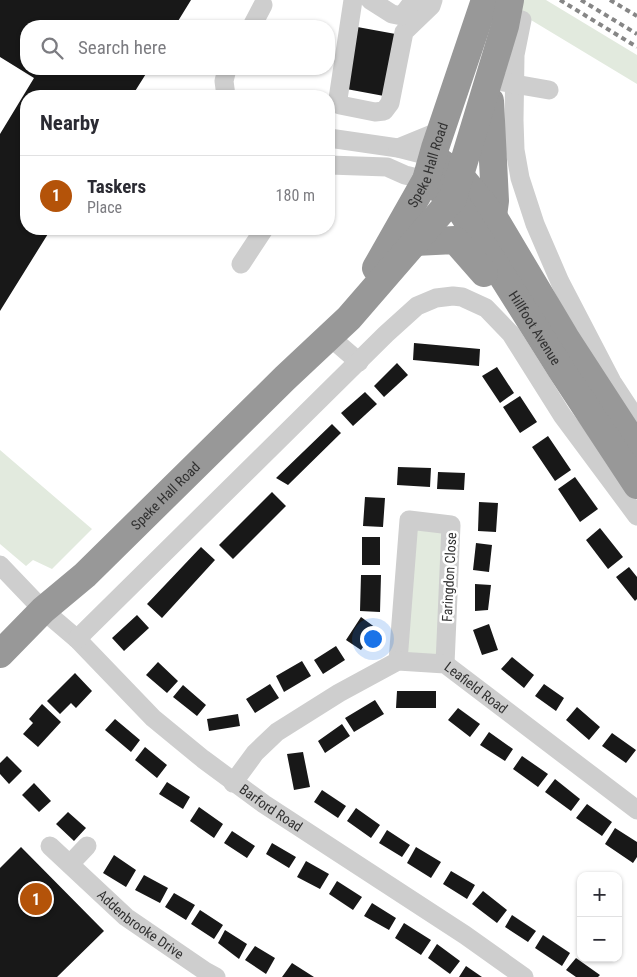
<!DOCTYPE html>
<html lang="en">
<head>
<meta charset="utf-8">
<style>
	body { margin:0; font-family:"Roboto Condensed",sans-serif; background:#f2f2f3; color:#2b2b33 }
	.controls { position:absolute; right:15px; bottom:15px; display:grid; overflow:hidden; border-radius:10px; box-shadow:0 1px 4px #0004 }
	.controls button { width:45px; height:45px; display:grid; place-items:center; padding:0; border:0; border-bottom:1px solid #e1e1e2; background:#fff; color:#2b2b33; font:25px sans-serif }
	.you { position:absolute; left:372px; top:638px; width:18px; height:18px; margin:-12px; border:4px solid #fff; border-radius:50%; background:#1a73e8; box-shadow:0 0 0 8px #1a73e833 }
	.badge { display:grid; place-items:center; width:32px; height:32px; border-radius:50%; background:#b45309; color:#fff; font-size:16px; font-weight:700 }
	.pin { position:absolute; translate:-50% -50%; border:2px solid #fff; box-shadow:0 1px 5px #0006 }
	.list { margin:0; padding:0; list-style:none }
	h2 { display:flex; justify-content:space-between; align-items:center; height:65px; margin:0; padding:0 20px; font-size:21px }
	h2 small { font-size:16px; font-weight:400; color:#7c7c81 }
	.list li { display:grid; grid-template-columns:32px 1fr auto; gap:15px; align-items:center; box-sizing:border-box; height:80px; padding:0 20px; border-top:1px solid #e1e1e2 }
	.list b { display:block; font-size:19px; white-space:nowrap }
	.list p { margin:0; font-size:16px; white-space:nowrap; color:#7c7c81 }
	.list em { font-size:16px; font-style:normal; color:#7c7c81 }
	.icon { flex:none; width:28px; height:28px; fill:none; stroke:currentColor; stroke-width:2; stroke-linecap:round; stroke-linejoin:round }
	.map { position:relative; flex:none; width:637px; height:977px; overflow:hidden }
	.search { position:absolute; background:#fff; box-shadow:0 1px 4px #0004; left:20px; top:20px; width:315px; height:55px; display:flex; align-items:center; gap:12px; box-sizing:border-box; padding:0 18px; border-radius:20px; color:#7c7c81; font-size:19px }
	.panel { position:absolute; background:#fff; box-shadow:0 1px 4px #0004; left:20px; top:90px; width:315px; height:145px; border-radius:20px }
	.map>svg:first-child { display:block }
	.green { fill:#e2eade }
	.building { fill:#181818 }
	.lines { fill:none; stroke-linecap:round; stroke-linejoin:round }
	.minor { stroke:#cecece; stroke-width:19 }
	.highway { stroke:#989898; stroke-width:28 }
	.rail { stroke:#868686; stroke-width:4; stroke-dasharray:5 4; stroke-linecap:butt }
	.labels { text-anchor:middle; stroke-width:5; stroke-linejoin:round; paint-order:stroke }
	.street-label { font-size:14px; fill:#313131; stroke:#fff }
</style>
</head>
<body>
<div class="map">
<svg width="637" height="977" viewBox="0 0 637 977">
	<rect width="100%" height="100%" fill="#fff"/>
	<path class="green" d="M515 0H546L637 55V84L526 17 515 6Z
		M0 450 92 529 52 569 33 560 26 566 0 544Z
		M409 520 451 525 445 664 398 661Z"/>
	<path class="building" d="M0 0H191L175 26H26V69H149L132 96H26V229H51L0 311V134L34 78 0 57Z
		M352 26 401 35 384 96 341 88Z
		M255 91 280 95V96H254Z
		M414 343 480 349 479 366 413 360Z
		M397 363 408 375 384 397 374 386Z
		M497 367 514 393 500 403 482 376Z
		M365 392 377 404 353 426 341 413Z
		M520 396 537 422 520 433 503 407Z
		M332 424 341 433 288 485 276 478Z
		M548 436 571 470 555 481 532 447Z
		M398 467 431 468 430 487 397 485Z
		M438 472 465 473 464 490 437 489Z
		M575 477 598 509 580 522 558 489Z
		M272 492 286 506 233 559 219 545Z
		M365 497 385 498 383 527 363 526Z
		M479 502 498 503 496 532 478 531Z
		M600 528 623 557 608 569 586 540Z
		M362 537H380V565H362Z
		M476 543 492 545 489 572 473 570Z
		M201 547 215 560 162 618 147 604Z
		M629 567 637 577V599L635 601 616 577Z
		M361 575H381L380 612 360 611Z
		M475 584 491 585 488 610 475 611Z
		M137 615 149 628 124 651 112 638Z
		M361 617 376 628 361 650 346 640Z
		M489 624 498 650 482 655 473 630Z
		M336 646 345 660 323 674 314 660Z
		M512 657 534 675 524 688 501 669Z
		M302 661 311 676 284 692 276 676Z
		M158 662 178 681 167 693 146 675Z
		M75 673 92 691 76 708 71 703 60 714 47 701Z
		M270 684 279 698 255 713 246 699Z
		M544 684 564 698 556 711 535 696Z
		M183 685 206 705 197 716 173 697Z
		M397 691H436V708H396Z
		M375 700 384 714 354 732 345 718Z
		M42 704 61 722 38 747 23 734 33 723 29 719Z
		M577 707 600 727 589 740 566 720Z
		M458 708 480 724 470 737 448 720Z
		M238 714 240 726 209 731 207 719Z
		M115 719 140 740 131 752 105 730Z
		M342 724 350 736 325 753 318 741Z
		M489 732 513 749 505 761 480 745Z
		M612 733 636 750 626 763 602 746Z
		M145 747 167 765 157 778 135 760Z
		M303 752 310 787 294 790 287 754Z
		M7 756 22 771 9 784 0 774V763Z
		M522 756 548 774 538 787 513 769Z
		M555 779 580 799 571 811 545 792Z
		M167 782 190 797 183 809 159 794Z
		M34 783 51 801 39 812 22 795Z
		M322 790 346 806 338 818 314 802Z
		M587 804 612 822 602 836 576 818Z
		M199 807 223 824 214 838 190 821Z
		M356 808 380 825 371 838 347 821Z
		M68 812 86 828 74 841 56 824Z
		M615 828 637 842V857L633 863 605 844Z
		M387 830 410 845 402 857 379 843Z
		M232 831 255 846 247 858 224 843Z
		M272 843 296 857 289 868 266 854Z
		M21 847 104 931 57 977H0V868Z
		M416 847 441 862 431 878 407 863Z
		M114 855 136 870 126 887 103 873Z
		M306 861 329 874 320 889 297 877Z
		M451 871 475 885 467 899 443 884Z
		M144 875 168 888 160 903 135 890Z
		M337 881 362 897 353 910 329 894Z
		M483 891 507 910 497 923 472 904Z
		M174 893 195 905 186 920 165 907Z
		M372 903 396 918 389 930 364 916Z
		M200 910 223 925 214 939 191 924Z
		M512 915 536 931 528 942 505 927Z
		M404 923 431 940 421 955 395 938Z
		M225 930 247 944 239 959 218 943Z
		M543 935 570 953 562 966 535 948Z
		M437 944 460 961 450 974 428 958Z
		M255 946 275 958 266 974 245 960Z
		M576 958 600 975 598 977H576L566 970Z
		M292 963 314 977H282Z
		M466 966 482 977H459Z"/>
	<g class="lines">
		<g class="minor">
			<path d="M353 0 338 99 340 105 375 112 384 111 390 103 404 32 431 6 433 0"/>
			<path d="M370 0 392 14 402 16 414 0"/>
			<path d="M522 20 515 55 514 120 515 150 520 178 535 224 560 282 612 382 637 420"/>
			<path d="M252 26 263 5"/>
			<path d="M503 82 549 90"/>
			<path d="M226 96 224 81 227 69"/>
			<path d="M329 138 398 148 433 157"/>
			<path d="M398 148 442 130"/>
			<path d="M329 165 387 167 405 175 426 180"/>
			<path d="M241 264 264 229"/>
			<path d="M330 337 359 362"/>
			<path id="s1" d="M0 565 43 610 77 639 153 718 203 759 264 804 465 935 524 977"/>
			<path d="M77 639 386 334 417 306 436 298 453 296 462 297 486 308 511 334 562 415 637 516"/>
			<path d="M398 661 409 520 451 525 445 664"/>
			<path id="s2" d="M233 783 255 753 277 732 339 693 398 661 445 664 637 810"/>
			<path id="s3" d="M50 846 126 917 205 971 216 977"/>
			<path d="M70 864 87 846"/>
		</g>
		<g class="highway">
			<path d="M490 101 495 201 493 216"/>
			<path d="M433 157 460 176 493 216 565 337 637 448"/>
			<path id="s4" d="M426 180 453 198 562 371 637 485"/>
			<path d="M415 242 455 240 484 273"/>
			<path id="s5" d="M376 268 426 180 435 148 485 0"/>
			<path id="s6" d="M0 654 43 610 85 575 285 378 349 318 453 198 505 26 510 0"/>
		</g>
		<path class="rail" d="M560 0 637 47
			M581 0 637 34
			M610 0 637 16"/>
	</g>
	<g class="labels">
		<g class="street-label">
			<text dy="5" stroke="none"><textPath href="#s5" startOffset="116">Speke Hall Road</textPath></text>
			<text dy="5" stroke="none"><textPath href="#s4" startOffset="186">Hillfoot Avenue</textPath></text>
			<text dy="5" stroke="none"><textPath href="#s6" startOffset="229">Speke Hall Road</textPath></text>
			<text transform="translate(449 577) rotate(-87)" y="5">Faringdon Close</text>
			<text dy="5" stroke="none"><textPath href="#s2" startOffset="294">Leafield Road</textPath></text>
			<text dy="5" stroke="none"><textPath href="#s1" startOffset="365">Barford Road</textPath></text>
			<text dy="5" stroke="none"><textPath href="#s3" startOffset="120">Addenbrooke Drive</textPath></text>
		</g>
	</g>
</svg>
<div class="controls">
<button>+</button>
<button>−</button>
</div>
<div class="you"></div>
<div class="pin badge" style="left:36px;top:899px">1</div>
<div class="search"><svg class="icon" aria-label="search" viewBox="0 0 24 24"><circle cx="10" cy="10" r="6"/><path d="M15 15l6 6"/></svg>Search here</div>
<section class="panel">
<h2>Nearby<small></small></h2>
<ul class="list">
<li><span class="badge">1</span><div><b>Taskers</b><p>Place</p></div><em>180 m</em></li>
</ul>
</section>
</div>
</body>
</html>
